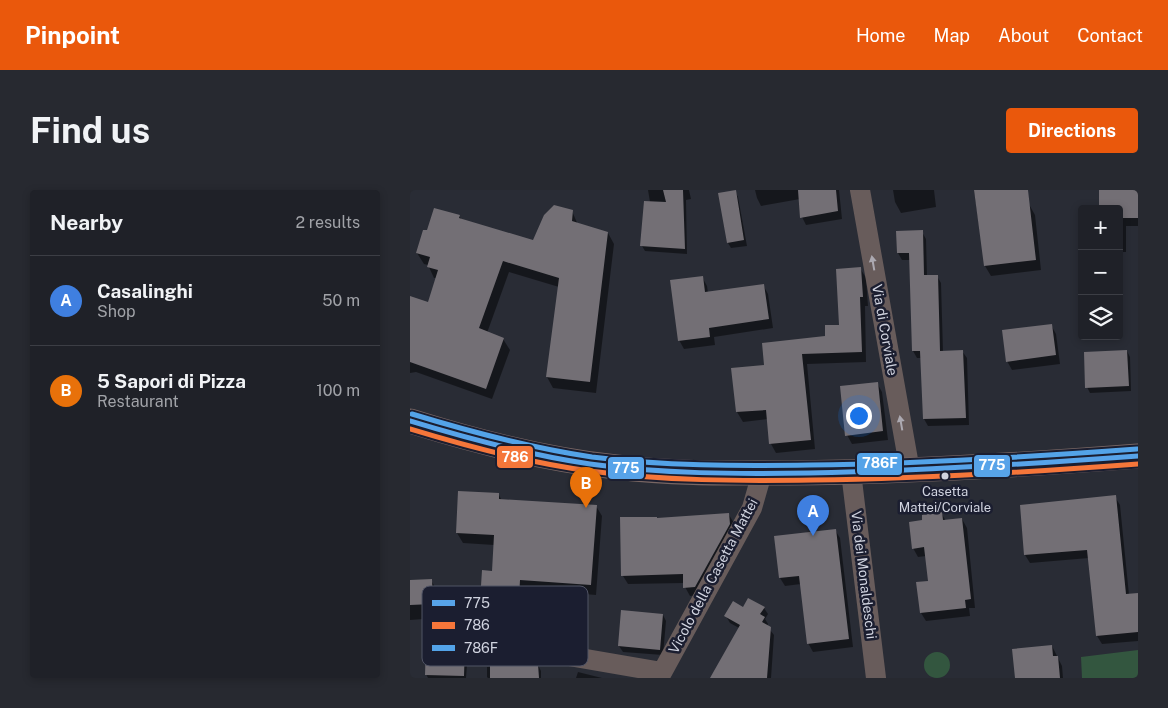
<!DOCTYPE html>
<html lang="en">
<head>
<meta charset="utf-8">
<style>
	body { margin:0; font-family:"Public Sans",sans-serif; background:#272930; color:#f1f3f6 }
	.controls { position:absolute; right:15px; top:15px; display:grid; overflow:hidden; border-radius:5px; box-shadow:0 2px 8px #0003 }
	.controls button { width:45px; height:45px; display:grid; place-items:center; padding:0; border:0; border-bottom:1px solid #3c3e45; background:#1f2128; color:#f1f3f6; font:25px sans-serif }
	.you { position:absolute; left:448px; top:225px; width:18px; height:18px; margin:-12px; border:4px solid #fff; border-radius:50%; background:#1a73e8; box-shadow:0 0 0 8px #1a73e833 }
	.badge { display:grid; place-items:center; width:32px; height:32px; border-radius:50%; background:#ea580c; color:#fff; font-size:16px; font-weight:700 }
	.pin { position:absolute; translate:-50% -41px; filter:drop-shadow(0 1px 2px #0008) }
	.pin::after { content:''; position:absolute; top:26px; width:18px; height:15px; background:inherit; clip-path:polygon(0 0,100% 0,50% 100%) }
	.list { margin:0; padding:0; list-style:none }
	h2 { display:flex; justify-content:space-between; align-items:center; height:65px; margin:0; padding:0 20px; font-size:21px }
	h2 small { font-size:16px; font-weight:400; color:#a1a3a8 }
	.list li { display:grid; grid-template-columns:32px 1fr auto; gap:15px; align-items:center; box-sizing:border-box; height:90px; padding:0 20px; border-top:1px solid #3c3e45 }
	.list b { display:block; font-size:19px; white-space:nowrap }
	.list p { margin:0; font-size:16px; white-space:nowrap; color:#a1a3a8 }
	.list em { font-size:16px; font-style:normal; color:#a1a3a8 }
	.icon { flex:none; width:28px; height:28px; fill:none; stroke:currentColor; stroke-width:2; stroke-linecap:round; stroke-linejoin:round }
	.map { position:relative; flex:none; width:728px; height:488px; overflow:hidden; border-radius:5px }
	header { display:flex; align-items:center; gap:30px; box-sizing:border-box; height:70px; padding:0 25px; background:#ea580c; color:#fff }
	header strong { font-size:24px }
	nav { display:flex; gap:28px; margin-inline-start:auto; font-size:18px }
	.intro { display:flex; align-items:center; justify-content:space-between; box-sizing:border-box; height:120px; padding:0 30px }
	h1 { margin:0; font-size:35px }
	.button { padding:12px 22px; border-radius:5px; background:#ea580c; color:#fff; font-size:18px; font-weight:700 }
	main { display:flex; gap:30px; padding:0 30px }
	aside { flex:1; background:#1f2128; border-radius:5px; box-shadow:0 2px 8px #0003 }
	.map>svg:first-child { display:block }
	.green { fill:#33563f }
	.shadow { fill:#0007 }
	.building { fill:#736f75 }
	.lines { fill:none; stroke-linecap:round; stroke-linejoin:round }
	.minor { stroke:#685c5b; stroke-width:20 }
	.major { stroke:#786663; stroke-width:25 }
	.bus-1-casing { stroke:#1b1e30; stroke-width:9 }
	.bus-2-casing { stroke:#1b1e30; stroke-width:9 }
	.bus-3-casing { stroke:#1b1e30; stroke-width:9 }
	.bus-1 { stroke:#57a3e9; stroke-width:5 }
	.bus-2 { stroke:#f5763a; stroke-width:5 }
	.bus-3 { stroke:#53a3e8; stroke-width:5 }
	.oneway { fill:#aca9b1 }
	.bus-dot { fill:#d0d3df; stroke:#1b1e30; stroke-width:2 }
	.labels { text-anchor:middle; stroke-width:5; stroke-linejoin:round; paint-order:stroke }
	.bus-label { font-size:13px; fill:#d0d3df; stroke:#1b1e30 }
	.street-label { font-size:14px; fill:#d0d3df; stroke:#1b1e30 }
	.key { fill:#1b1e30; stroke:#515465; stroke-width:1 }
	.key-label { font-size:14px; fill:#d0d3df }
	.line-badge { stroke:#1b1e30; stroke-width:2 }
	.badge-label { font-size:14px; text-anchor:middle; font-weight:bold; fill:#fff }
</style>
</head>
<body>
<header>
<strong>Pinpoint</strong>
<nav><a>Home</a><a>Map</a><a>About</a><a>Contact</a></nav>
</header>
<div class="intro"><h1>Find us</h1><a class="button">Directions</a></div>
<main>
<aside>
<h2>Nearby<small>2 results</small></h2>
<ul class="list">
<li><span class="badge" style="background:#3f7fe0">A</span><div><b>Casalinghi</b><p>Shop</p></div><em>50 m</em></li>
<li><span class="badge" style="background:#e8710a">B</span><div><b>5 Sapori di Pizza</b><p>Restaurant</p></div><em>100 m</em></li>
</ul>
</aside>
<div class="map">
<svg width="728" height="488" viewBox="0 0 728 488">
	<rect width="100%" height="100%" fill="#292c35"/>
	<path class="green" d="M728 460V488H672L671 467Z
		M514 475a13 13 0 1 1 26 0a13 13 0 1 1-26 0Z"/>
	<path class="shadow" d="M238 0H279L281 9 276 10 277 64 235 61 232 56 240 12Z
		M345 0H429L432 29 396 35 392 27 390 9 351 16 347 8Z
		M483 0H524L526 17 491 23 485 12Z
		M564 0H611L625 25 631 80 581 86 575 76Z
		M691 0H728V36H716V62H709V19H679V17H691Z
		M325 1 328 7 337 56 321 58 318 53Z
		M162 21 168 35 198 43 204 54 186 203 143 198 137 187 149 97 99 82 77 143 93 149 100 160 82 209 6 182 0 183V131L19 113 27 88H24L18 75 14 74 7 63 18 41 49 26 52 30 124 52Z
		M512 42 516 49 517 86H527L531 93 533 162 552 161 557 168 559 235 518 236 514 229 511 168H507L503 161 501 70H492L488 63Z
		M450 78 456 88 458 116H455L456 172 397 174 405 259 366 263 361 254 358 229 333 232 327 222 323 180 356 176 416 147 431 136Z
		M292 87 297 96 298 103 353 95 358 104 363 138 304 147 305 155 274 159 269 150Z
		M641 135 646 144 650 174 602 180 597 171Z
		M717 161 720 167 721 201 680 203 677 197Z
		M467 193 472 202 478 250 442 254 437 245Z
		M89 305 92 311 186 316 192 326 186 405 115 399 112 455 75 453 69 442 83 382 84 355 53 353 47 343Z
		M705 307 710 315 719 405 728 404V451L692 454 687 446 679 368 620 373 615 365Z
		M531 323 536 331 552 329 557 338 565 418H559L560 426 516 431 511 423 519 392 516 366 508 367 503 358 514 331Z
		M319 325 324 333 290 405 280 406 275 397 274 393 218 394 213 386Z
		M425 340 430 348 443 457 403 462 398 453 391 394 375 396 370 388Z
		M21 390 26 399 27 423H14V429L0 430V391Z
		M334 418H354L358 424 355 429 358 434 357 436 364 445 361 488H301L329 438 320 433 316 426Z
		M253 425 256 431 253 465 213 462 209 456Z
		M54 456 58 462 56 488H18L16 484Z
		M642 456 652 476 653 488H606Z
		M128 475 131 481V488H78L77 487V477Z
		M168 482 192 488H166Z"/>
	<path class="building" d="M253 0H273L275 59 230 56 234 11 256 12Z
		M326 0 334 50 317 53 308 3Z
		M388 0H426L428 21 390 28Z
		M564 0H618L626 70 574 76Z
		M689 0H728V28H709V19H689Z
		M144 15 163 20 162 31 198 42 180 192 136 187 149 88 93 71 69 138 94 148 76 199 0 172V106L18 112 28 80 17 77 20 67 6 63 13 40H17L24 18 50 25 49 28 123 50 134 25Z
		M513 40 514 85H528L530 161 553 160 556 228 513 229 510 161H502L499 63H487L486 41Z
		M451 77 453 107H450L452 162 392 164 401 250 359 254 356 220 326 222 321 178 354 175 352 153 415 146V135H429L426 79Z
		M293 86 295 102 354 94 359 129 299 138 300 147 268 151 260 90Z
		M642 134 646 165 596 172 592 140Z
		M717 160 719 196 675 198 674 162Z
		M468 192 473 241 435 246 430 196Z
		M48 301 89 303V309L187 315 181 395 110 390 107 445 68 443 72 380 82 381 84 345 46 343Z
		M706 305 716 404 728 403V442L686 446 677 360 614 365 610 315Z
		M532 322 533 330 552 328 561 409 555 410 556 418 510 423 506 392 518 391 514 357 502 359 499 332 512 330V325Z
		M319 323 320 334 285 397 273 398V384L211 386 210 327H247V328Z
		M426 339 439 449 397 454 389 386 369 388 364 346Z
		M22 389 23 414 0 415V390Z
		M338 408 355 417 350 424 355 427 352 432 361 437 357 488H300L330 435 314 426 323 411 333 417Z
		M211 420 253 424 250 460 208 456Z
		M16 454 55 455 54 486 15 485Z
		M642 455 643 466H648L650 488H605L602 459Z
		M128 474 129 488H80V475Z"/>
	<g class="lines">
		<path class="minor" d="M450 0 500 281
			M441 282 466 488
			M153 465 252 482
			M249 488 342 318 352 283"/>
		<path class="major" d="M0 231C67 252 137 270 206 277 264 284 322 283 380 283 497 282 612 275 728 266"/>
		<g class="bus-1-casing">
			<path id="bus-1" d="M0 231C59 249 119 265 180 274 253 284 326 284 399 283 509 281 619 274 728 266"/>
		</g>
		<g class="bus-2-casing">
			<path id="bus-2" d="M0 239C59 257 119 273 180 281 254 291 329 291 403 290 512 289 620 282 728 274"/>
		</g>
		<g class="bus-3-casing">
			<path id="bus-3" d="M2 224C61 242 121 258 182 267 254 276 327 276 400 275 509 274 618 267 727 259"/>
		</g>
		<use href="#bus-1" class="bus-1"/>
		<use href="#bus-2" class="bus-2"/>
		<use href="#bus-3" class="bus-3"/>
	</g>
	<defs><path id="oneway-solid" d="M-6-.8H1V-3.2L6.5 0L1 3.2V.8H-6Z" transform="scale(1.25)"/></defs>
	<g class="oneway">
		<use href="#oneway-solid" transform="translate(463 73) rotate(-100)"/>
		<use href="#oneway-solid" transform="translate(491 233) rotate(-100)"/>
	</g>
	<circle class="bus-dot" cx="535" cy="286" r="4.5"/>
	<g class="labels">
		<g class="bus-label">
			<text x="535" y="306">Casetta<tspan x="535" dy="16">Mattei/Corviale</tspan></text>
		</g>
		<g class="street-label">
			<text transform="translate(475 140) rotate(80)" y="5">Via di Corviale</text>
			<text transform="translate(454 385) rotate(83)" y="5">Via dei Monaldeschi</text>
			<text transform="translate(303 386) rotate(-62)" y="5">Vicolo della Casetta Mattei</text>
		</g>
	</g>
	<rect x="12" y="396" width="166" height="80" rx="8" class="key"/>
	<rect x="22" y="410" width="23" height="6" fill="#57a3e9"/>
	<rect x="22" y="432" width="23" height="7" fill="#f5763a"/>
	<rect x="22" y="455" width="23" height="6" fill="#53a3e8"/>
	<g class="key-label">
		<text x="54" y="418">775</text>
		<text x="54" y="440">786</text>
		<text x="54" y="463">786F</text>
	</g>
	<g class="line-badge">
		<rect x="86" y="255" width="38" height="24" rx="5" fill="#f5763a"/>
		<rect x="446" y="262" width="47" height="24" rx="5" fill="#53a3e8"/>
		<rect x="563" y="264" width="38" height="24" rx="5" fill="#57a3e9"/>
		<rect x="197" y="266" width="38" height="24" rx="5" fill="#57a3e9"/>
	</g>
	<g class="badge-label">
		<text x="105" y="272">786</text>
		<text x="470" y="278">786F</text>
		<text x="582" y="280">775</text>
		<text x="216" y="283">775</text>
	</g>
</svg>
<div class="controls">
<button>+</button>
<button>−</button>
<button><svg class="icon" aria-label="layers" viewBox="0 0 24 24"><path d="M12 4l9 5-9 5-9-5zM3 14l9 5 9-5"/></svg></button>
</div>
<div class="you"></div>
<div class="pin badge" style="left:403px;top:346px;background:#3f7fe0">A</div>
<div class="pin badge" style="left:176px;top:318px;background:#e8710a">B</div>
</div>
</main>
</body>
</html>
